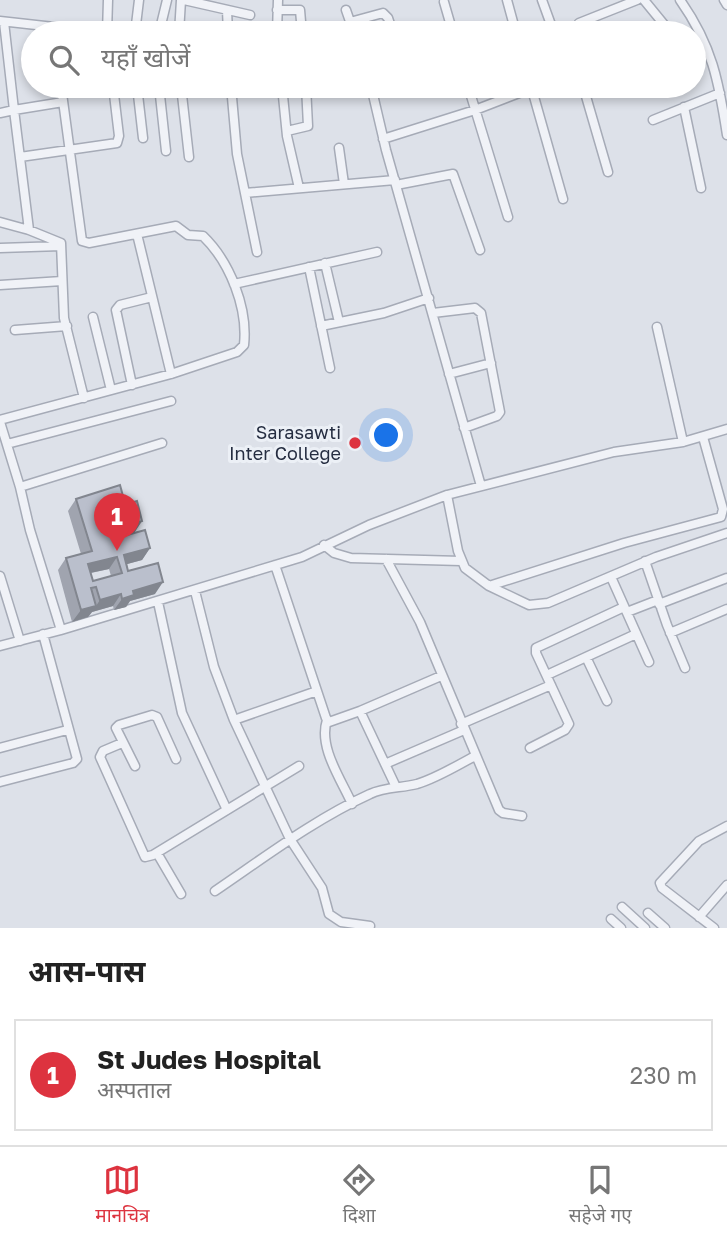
<!DOCTYPE html>
<html lang="hi">
<head>
<meta charset="utf-8">
<style>
	body { margin:0; font-family:"Golos Text","Noto Sans Devanagari",sans-serif; background:#f2f2f2; color:#222 }
	.you { position:absolute; left:387px; top:436px; width:24px; height:24px; margin:-18px; border:5px solid #fff; border-radius:50%; background:#1a73e8; box-shadow:0 0 0 10px #1a73e833 }
	.badge { display:grid; place-items:center; width:46px; height:46px; border-radius:50%; background:#dd333f; color:#fff; font-size:23px; font-weight:700 }
	.pin { position:absolute; translate:-50% -58px; filter:drop-shadow(0 2px 4px #0008) }
	.pin::after { content:''; position:absolute; top:37px; width:24px; height:21px; background:inherit; clip-path:polygon(0 0,100% 0,50% 100%) }
	.list { margin:0; padding:0; list-style:none }
	h2 { display:flex; justify-content:space-between; align-items:center; height:91px; margin:0; padding:0 28px; font-size:30px }
	h2 small { font-size:23px; font-weight:400; color:#767676 }
	.list li { display:grid; grid-template-columns:46px 1fr auto; gap:21px; align-items:center; box-sizing:border-box; height:112px; margin:0 14px 14px; padding:0 14px; border:2px solid #e0e0e0; border-radius:0px }
	.list b { display:block; font-size:26px; white-space:nowrap }
	.list p { margin:0; font-size:23px; white-space:nowrap; color:#767676 }
	.list em { font-size:23px; font-style:normal; color:#767676 }
	.icon { flex:none; width:38px; height:38px; fill:none; stroke:currentColor; stroke-width:2; stroke-linecap:round; stroke-linejoin:round }
	.map { position:relative; flex:none; width:727px; height:928px; overflow:hidden }
	.search { position:absolute; background:#fff; box-shadow:0 4px 10px #0003; left:21px; right:21px; top:21px; height:77px; display:flex; align-items:center; gap:18px; box-sizing:border-box; padding:0 24px; border-radius:38px; color:#767676; font-size:26px }
	.sheet { height:217px; background:#fff }
	nav { display:flex; justify-content:space-around; align-items:center; box-sizing:border-box; height:98px; border-top:2px solid #e0e0e0; background:#fff; font-size:19px; color:#767676 }
	nav a { display:grid; justify-items:center; gap:4px }
	nav .on { color:#dd333f }
	.map>svg:first-child { display:block }
	.lines { fill:none; stroke-linecap:round; stroke-linejoin:round }
	.street-casing { stroke:#a6abb7; stroke-width:11 }
	.street { stroke:#f0f2f7; stroke-width:8 }
	.wall { fill:#a0a4af; fill-rule:evenodd }
	.shaded-wall { fill:#82868f }
	.building { fill:#babfcc; stroke:#82868f; stroke-width:2; fill-rule:evenodd }
	.poi-dot { fill:#dd333f; stroke:#ecf0f6; stroke-width:2.5 }
	.labels { text-anchor:middle; stroke-width:6; stroke-linejoin:round; paint-order:stroke }
	.poi-label { font-size:18px; fill:#252d41; stroke:#ecf0f6; text-anchor:end }
</style>
</head>
<body>
<div class="map">
<svg width="727" height="928" viewBox="0 0 727 928">
	<rect width="100%" height="100%" fill="#dde1e9"/>
	<g class="lines">
		<g class="street-casing">
			<path id="street" d="M184 0 250 15
				M507 0 516 33
				M542 0 554 33
				M644 0 671 33
				M680 0C712 45 719 82 727 135
				M724 0 727 5
				M444 2 453 33
				M227 10 228 33
				M277 10H300L302 33
				M346 10 354 33
				M0 21 54 27 55 33
				M4 22 14 110 63 102
				M350 22 383 13 388 18 393 33
				M579 23 637 0
				M54 27 77 33
				M107 33 108 0
				M135 33 139 0
				M159 33 167 0
				M179 33 181 0
				M277 33 278 0
				M137 86 143 138
				M159 86 166 151
				M181 86 189 157
				M231 86 237 154 257 252
				M282 86 287 136 299 188
				M371 86 386 150 481 486
				M468 86 508 217
				M531 86 563 199
				M583 86 608 172
				M615 92 630 86
				M684 107 701 188
				M0 113 14 110 29 230
				M653 120 720 93
				M287 131 308 126 306 86
				M383 139 475 110 532 88
				M339 148 344 184
				M20 157 117 143 119 136 113 86
				M396 185 453 174 480 250
				M245 193 395 180
				M0 222 29 230 61 243 64 318 84 398
				M137 234 171 374
				M0 248 61 246
				M325 263 339 322
				M309 267 330 368
				M234 284 377 252
				M0 285 62 281
				M433 313 475 308 481 313 500 412 497 416 464 428
				M93 317 111 390
				M321 326 384 313 429 298
				M657 327 683 442
				M15 330 67 326
				M449 374 491 363
				M132 385 116 310 120 305 152 297
				M0 420 171 374 237 352 244 345C248 308 230 262 203 236L188 235 176 226 89 243 82 241 61 86
				M0 422 20 487 30 530 61 630 0 646
				M7 444 171 401
				M20 487 162 443
				M447 495 458 551 465 568 489 586 529 605 548 603 656 557 727 533
				M324 545 334 553 351 558 461 561
				M386 559 420 622 499 810 503 813 522 816
				M645 561 667 625 685 668
				M275 565 326 718 329 722 360 711 441 676
				M0 576 20 641
				M611 577 649 662
				M489 586 624 543 721 517 723 509 703 437
				M195 591 214 667 234 720 290 839 322 888 329 914 341 922 370 926
				M158 602 182 713 227 810
				M659 604 727 578
				M627 612 658 600
				M61 630 302 557 369 525 447 495 614 452 683 442 727 429
				M670 633 727 609
				M586 657 607 701
				M547 675 636 634
				M360 711 396 787
				M234 720 317 691
				M327 720C318 747 341 779 352 804
				M461 724 551 685
				M122 743 103 751 100 757 145 857 153 855 299 766
				M0 748 67 730
				M530 748 565 730 569 724 536 653V648L624 607
				M385 764 464 730
				M135 766 116 728 119 725 152 715 157 717 176 759
				M0 782 73 763 77 759 43 634
				M157 853 181 894
				M215 891C265 857 315 819 370 794 384 787 401 788 417 784 437 778 456 766 475 756
				M622 907 645 928
				M648 913 665 928
				M699 917 727 885
				M611 919 621 928
				M714 928 662 888 660 883 699 841 727 826"/>
		</g>
		<use href="#street" class="street"/>
	</g>
	<path class="wall" d="M76 499 115 507 142 521 134 533 150 548 142 560 127 564 128 571 155 594 130 601 126 607 114 610 113 606 92 612 88 617 72 622 58 570 66 558 81 554 68 511ZM109 569 111 576 93 581 91 573Z"/>
	<path class="shaded-wall" d="M123 496 115 508 102 511 110 500Z
		M142 521 134 533 109 540 117 528Z
		M150 548 142 560 120 566 124 555Z
		M117 557 109 569 80 575 88 564Z
		M163 582 155 594 130 601 126 607 114 610 122 599 133 591Z
		M121 594 113 606 92 612 88 617 72 622 81 610 96 606 100 600Z"/>
	<path class="building" d="M120 485 123 496 110 500 113 508 137 501 142 521 117 528 120 537 145 530 150 548 124 555 128 571 158 563 163 582 133 591 134 595 122 599 121 594 100 600 96 587 91 588 96 606 81 610 66 558 92 551 76 499ZM117 557 122 573 93 581 88 564Z"/>
	<circle class="poi-dot" cx="355" cy="443" r="7"/>
	<g class="labels">
		<g class="poi-label">
			<text x="341" y="439">Sarasawti<tspan x="341" dy="21">Inter College</tspan></text>
		</g>
	</g>
</svg>
<div class="you"></div>
<div class="pin badge" style="left:117px;top:551px">1</div>
<div class="search"><svg class="icon" aria-label="search" viewBox="0 0 24 24"><circle cx="10" cy="10" r="6"/><path d="M15 15l6 6"/></svg>यहाँ खोजें</div>
</div>
<section class="sheet">
<h2>आस-पास<small></small></h2>
<ul class="list">
<li><span class="badge">1</span><div><b>St Judes Hospital</b><p>अस्पताल</p></div><em>230 m</em></li>
</ul>
</section>
<nav>
<a class="on"><svg class="icon" aria-label="map" viewBox="0 0 24 24"><path d="M3 6l6-2 6 2 6-2v14l-6 2-6-2-6 2zM9 4v14M15 6v14"/></svg>मानचित्र</a>
<a><svg class="icon" aria-label="directions" viewBox="0 0 24 24"><path d="M12 3l9 9-9 9-9-9zM9 14v-3h6M13 9l2 2-2 2"/></svg>दिशा</a>
<a><svg class="icon" aria-label="saved" viewBox="0 0 24 24"><path d="M7 4h10v16l-5-4-5 4z"/></svg>सहेजे गए</a>
</nav>
</body>
</html>
